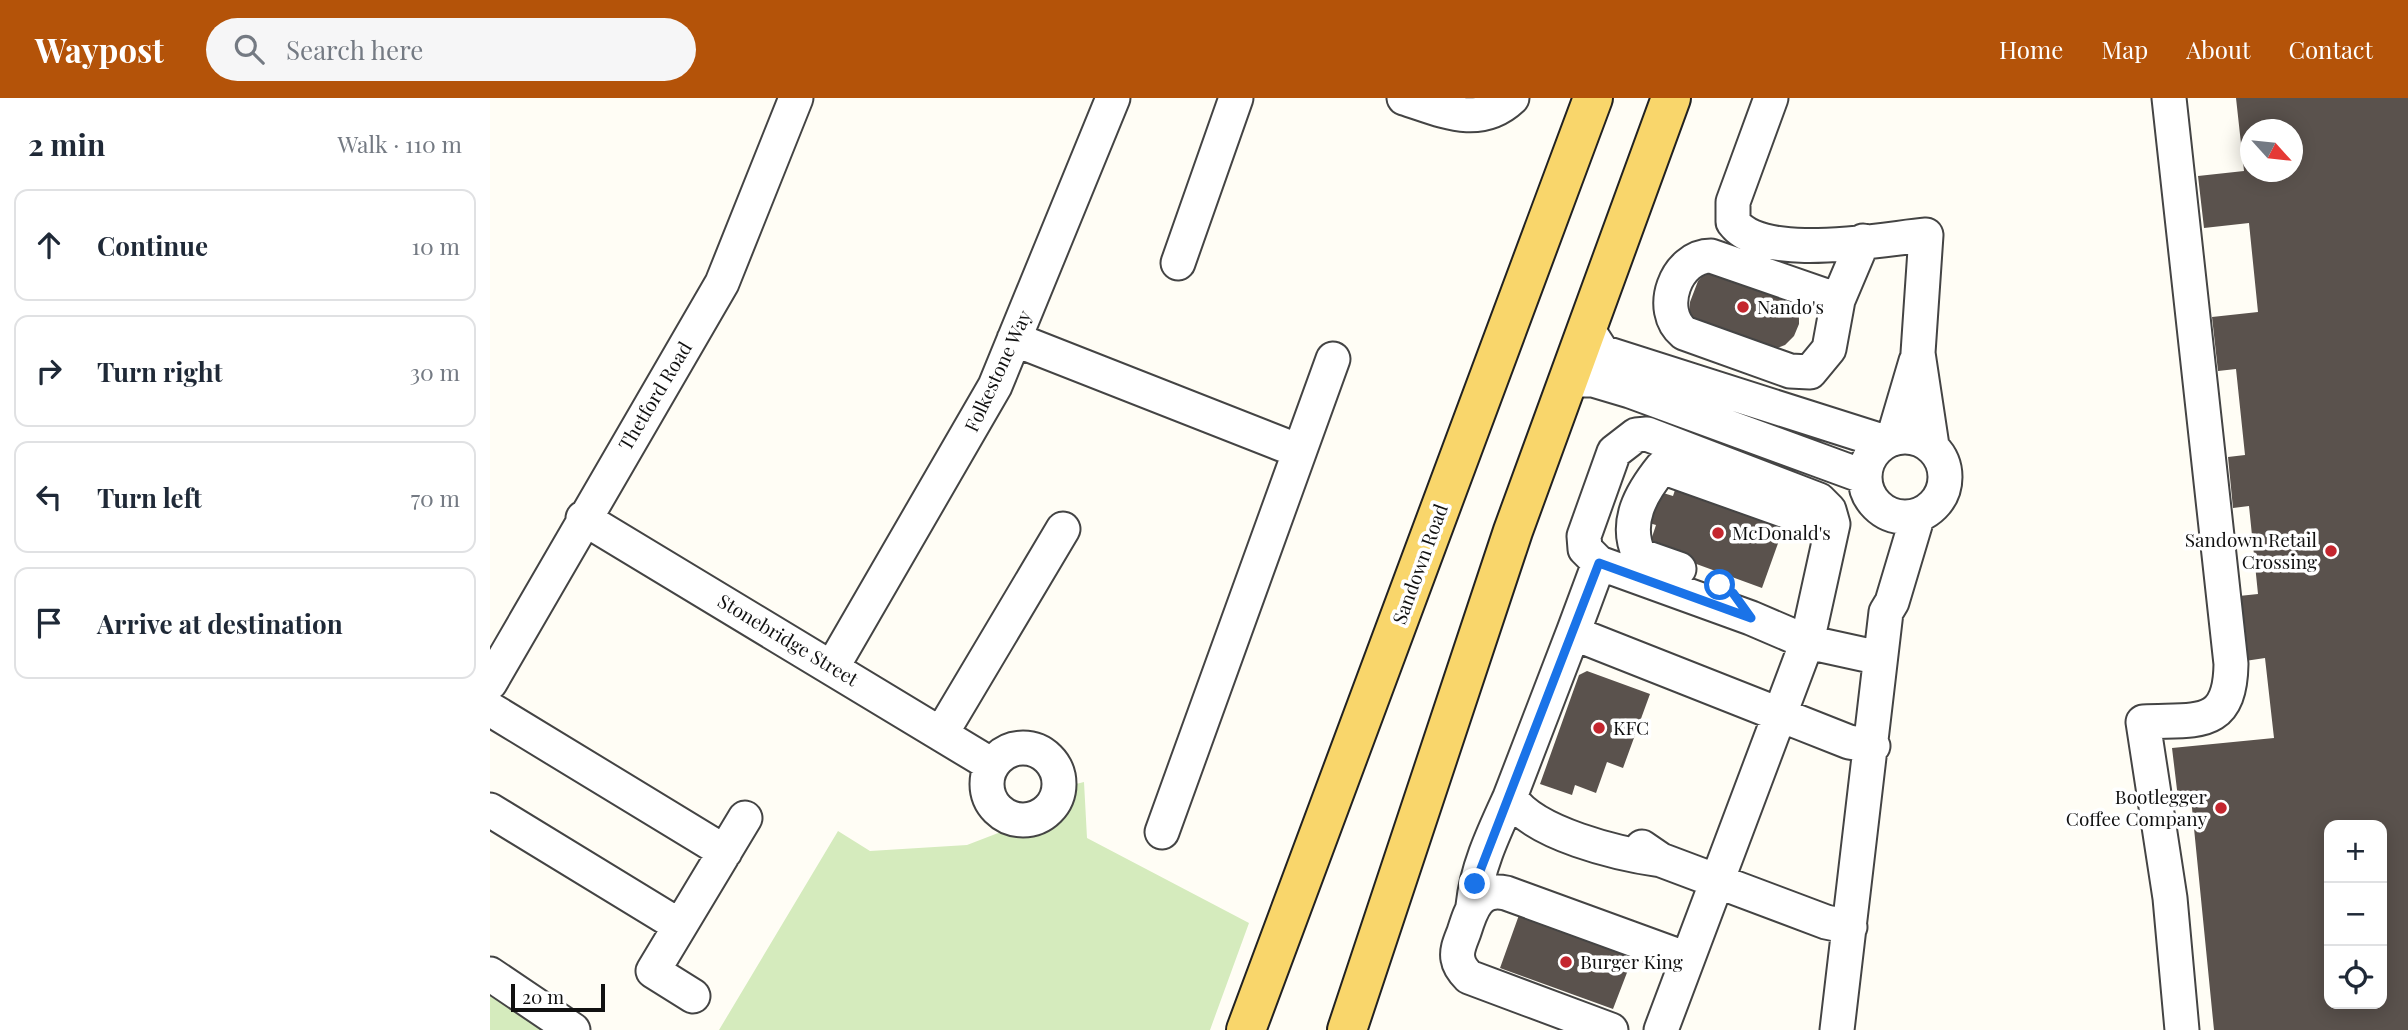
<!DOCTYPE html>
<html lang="en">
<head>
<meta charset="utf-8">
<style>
	body { margin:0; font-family:"Playfair Display",serif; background:#f6f6f7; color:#1f2937 }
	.controls { position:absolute; right:21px; bottom:21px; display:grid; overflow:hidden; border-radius:14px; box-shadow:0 4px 18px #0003 }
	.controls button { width:63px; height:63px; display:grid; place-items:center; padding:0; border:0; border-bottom:2px solid #e0e1e3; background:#fff; color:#1f2937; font:35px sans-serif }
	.compass { position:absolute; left:1750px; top:21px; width:63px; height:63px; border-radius:50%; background:#fff; box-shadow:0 4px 18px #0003; rotate:117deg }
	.scale { position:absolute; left:21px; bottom:18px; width:94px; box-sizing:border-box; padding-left:7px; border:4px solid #111; border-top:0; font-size:19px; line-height:24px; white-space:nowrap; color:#111; -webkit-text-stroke:5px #fff; paint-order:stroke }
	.stop { position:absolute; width:21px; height:21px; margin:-16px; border:5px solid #1a73e8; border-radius:50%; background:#fff }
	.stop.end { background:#1a73e8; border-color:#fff; box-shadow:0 2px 7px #0008 }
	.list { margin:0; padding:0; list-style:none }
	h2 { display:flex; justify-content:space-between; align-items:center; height:91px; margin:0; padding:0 28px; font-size:30px }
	h2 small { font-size:23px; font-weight:400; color:#747a83 }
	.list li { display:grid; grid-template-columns:46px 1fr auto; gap:21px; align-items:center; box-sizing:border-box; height:112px; margin:0 14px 14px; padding:0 14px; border:2px solid #e0e1e3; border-radius:14px }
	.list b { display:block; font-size:26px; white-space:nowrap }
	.list em { font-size:23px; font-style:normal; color:#747a83 }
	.icon { flex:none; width:38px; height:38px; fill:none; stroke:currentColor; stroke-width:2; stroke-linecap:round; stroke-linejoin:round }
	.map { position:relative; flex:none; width:1918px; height:932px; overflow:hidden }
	header { display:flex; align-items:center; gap:42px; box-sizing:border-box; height:98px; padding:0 35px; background:#b45309; color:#fff }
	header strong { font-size:33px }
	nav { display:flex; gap:38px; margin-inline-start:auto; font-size:24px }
	.search { width:490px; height:63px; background:#f6f6f7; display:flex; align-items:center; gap:18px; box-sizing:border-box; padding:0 24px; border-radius:38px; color:#747a83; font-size:26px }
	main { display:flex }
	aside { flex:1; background:#fff }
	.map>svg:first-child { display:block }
	.green { fill:#d5ebbd }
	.building { fill:#5a524d; fill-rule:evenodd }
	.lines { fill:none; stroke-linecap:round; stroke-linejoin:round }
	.minor-casing { stroke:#444; stroke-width:37 }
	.major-casing { stroke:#222; stroke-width:42 }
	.minor { stroke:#fff; stroke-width:33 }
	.major { stroke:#f9d66b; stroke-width:38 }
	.route { stroke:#1a73e8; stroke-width:9 }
	.poi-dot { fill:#c4262e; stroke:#fff; stroke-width:2.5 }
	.labels { text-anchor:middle; stroke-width:7; stroke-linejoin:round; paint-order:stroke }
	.poi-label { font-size:19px; fill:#111; stroke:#fff; text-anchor:start }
	.street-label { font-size:19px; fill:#111; stroke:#fff }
</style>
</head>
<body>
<header>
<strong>Waypost</strong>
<div class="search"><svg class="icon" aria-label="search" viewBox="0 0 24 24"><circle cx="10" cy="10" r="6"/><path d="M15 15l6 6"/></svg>Search here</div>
<nav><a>Home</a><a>Map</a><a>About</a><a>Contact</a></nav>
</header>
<main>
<aside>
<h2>2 min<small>Walk · 110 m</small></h2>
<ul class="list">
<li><svg class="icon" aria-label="ahead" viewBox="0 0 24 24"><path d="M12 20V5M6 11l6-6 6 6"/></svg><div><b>Continue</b></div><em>10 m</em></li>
<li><svg class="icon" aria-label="right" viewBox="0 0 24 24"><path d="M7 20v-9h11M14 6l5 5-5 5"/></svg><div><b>Turn right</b></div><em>30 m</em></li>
<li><svg class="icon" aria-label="left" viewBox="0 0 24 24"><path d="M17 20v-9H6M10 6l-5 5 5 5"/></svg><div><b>Turn left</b></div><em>70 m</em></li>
<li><svg class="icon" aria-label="arrive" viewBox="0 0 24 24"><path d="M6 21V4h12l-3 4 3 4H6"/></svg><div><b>Arrive at destination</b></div></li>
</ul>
</aside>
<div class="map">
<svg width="1918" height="932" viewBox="0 0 1918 932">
	<rect width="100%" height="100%" fill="#fffdf5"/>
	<path class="green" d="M594 684 597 740 759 825 720 932H229L348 733 380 753 477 747 516 732 531 735 560 726 572 715 582 687Z
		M0 898 53 932H0Z"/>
	<path class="building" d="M1746 0H1918V932H1724L1701 700H1688L1682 650 1784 640 1775 560 1755 563 1749 498 1768 496 1759 408 1743 410 1738 359 1755 357 1746 271 1728 273 1722 219 1768 214 1759 125 1714 130 1708 78 1754 73ZM1760 32H1802V74H1760ZM1839 727H1892V906H1839Z
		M1220 169 1303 199 1309 214V226L1304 238 1295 247 1282 252 1199 220 1200 204 1208 183Z
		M1188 383 1296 423 1272 490 1190 460 1192 454 1161 442 1166 427 1159 425 1170 394 1183 398Z
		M1097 573 1160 596 1133 670 1117 664 1106 695 1085 687 1082 697 1050 686 1089 577Z
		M1029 817 1143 859 1123 911 1010 870Z"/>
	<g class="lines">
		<g class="minor-casing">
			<path id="minor" d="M914 0C952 12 989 31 1022 0
				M1281 0 1243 104V124C1273 165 1391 141 1436 137L1428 255 1442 348
				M1679 0 1741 566C1740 632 1706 621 1653 624L1680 800 1692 932
				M688 165 746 0
				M1348 202 1221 158C1186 158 1166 212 1194 235L1300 273 1320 274 1339 251 1348 202 1373 143
				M1096 229 1112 254 1395 344
				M524 241 809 353
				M1077 282H1103L1140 293 1375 379
				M1375 379a40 40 0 1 1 80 0a40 40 0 1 1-80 0Z
				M1403 341 1426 263
				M93 420 502 667
				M1189 471 1149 457C1134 424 1151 395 1172 369L1321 422
				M1083 535 1109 465
				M343 568 505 288 623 0
				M0 585 232 185 306 0
				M0 611 235 754
				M451 636 573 431
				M497 686a36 36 0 1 1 72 0a36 36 0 1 1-72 0Z
				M0 712 190 828
				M672 734 843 261
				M1152 749 1171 762 1336 824 1360 829
				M1171 762C1129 756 1043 736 1020 699L1083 535 1359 644 1383 648
				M983 808C987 769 1004 734 1020 699
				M0 876 83 932
				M203 898 163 873 255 720
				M1121 932 979 879C974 874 969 868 968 861 966 852 971 842 974 834 981 812 988 789 1016 795L1197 861
				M1171 932 1317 544 1343 426 1339 412 1329 402 1157 336 1146 337 1124 354 1094 438 1095 451 1109 465 1261 520 1317 544 1390 560
				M1347 932 1396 514 1402 504 1428 417"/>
		</g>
		<g class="major-casing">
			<path id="major" d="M756 932 1103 0
				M857 932 1023 433 1181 0"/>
		</g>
		<use href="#minor" class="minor"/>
		<use href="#major" class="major"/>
	</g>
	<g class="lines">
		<path class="route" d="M985 786 1109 465 1261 520 1243 495 1230 487"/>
	</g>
	<g class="poi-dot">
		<circle cx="1253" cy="209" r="7"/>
		<circle cx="1228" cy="435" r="7"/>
		<circle cx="1841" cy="453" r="7"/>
		<circle cx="1109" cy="630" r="7"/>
		<circle cx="1731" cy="710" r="7"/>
		<circle cx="1076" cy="864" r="7"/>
	</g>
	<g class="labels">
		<g class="poi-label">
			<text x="1267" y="216">Nando's</text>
			<text x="1242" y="442">McDonald's</text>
			<text x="1827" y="449" text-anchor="end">Sandown Retail<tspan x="1827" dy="22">Crossing</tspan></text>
			<text x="1123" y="637">KFC</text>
			<text x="1717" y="706" text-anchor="end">Bootlegger<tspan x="1717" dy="22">Coffee Company</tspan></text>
			<text x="1090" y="871">Burger King</text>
		</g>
		<g class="street-label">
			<text transform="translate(508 273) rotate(-65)" y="7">Folkestone Way</text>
			<text transform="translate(165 298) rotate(-59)" y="7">Thetford Road</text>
			<text transform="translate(930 466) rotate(-70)" y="7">Sandown Road</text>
			<text transform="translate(298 542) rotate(31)" y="7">Stonebridge Street</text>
		</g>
	</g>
</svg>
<div class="controls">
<button>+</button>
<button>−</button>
<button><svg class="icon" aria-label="locate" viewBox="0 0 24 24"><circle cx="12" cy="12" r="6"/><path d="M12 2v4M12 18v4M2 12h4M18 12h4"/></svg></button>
</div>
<svg class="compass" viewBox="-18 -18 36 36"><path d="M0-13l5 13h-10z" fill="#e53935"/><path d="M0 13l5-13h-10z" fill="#747a83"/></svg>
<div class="scale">20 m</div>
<div class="stop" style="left:1230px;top:487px"></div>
<div class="stop end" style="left:985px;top:786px"></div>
</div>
</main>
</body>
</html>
